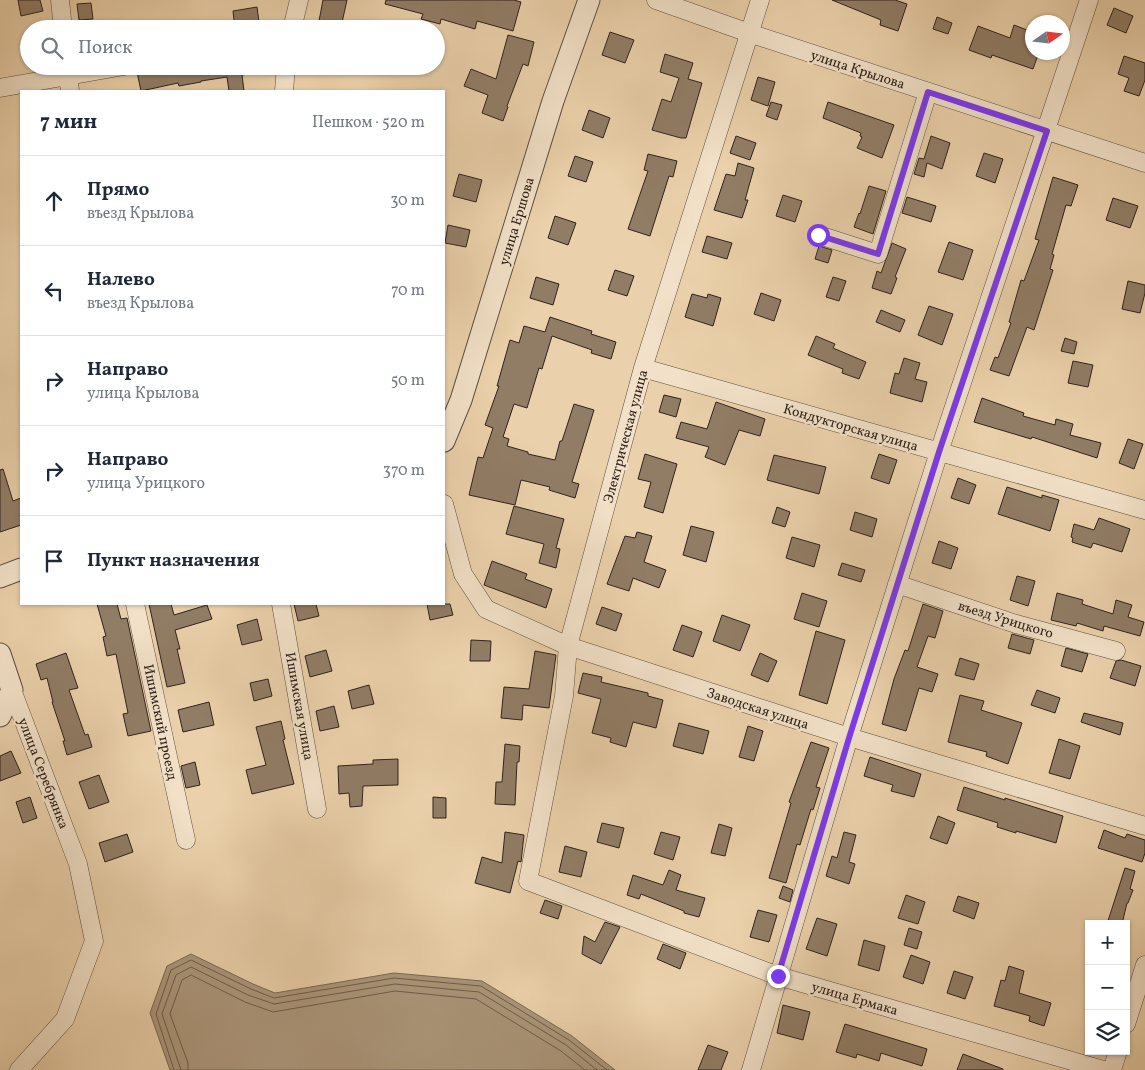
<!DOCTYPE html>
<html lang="ru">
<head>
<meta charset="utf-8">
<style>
	body { margin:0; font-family:Vollkorn,serif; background:#f6f6f7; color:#1f2937 }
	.controls { position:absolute; right:15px; bottom:15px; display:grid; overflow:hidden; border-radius:0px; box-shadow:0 1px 4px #0004 }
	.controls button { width:45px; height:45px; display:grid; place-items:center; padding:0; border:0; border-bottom:1px solid #e0e1e3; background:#fff; color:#1f2937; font:25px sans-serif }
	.compass { position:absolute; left:1025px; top:15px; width:45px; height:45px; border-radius:50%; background:#fff; box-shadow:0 1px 4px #0004; rotate:76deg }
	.stop { position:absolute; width:15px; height:15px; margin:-11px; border:4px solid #7c3aed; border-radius:50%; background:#fff }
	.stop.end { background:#7c3aed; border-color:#fff; box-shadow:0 1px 5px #0008 }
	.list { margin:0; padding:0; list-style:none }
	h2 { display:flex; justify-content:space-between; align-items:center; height:65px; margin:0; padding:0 20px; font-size:21px }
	h2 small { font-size:16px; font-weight:400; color:#747a83 }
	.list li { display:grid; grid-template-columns:32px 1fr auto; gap:15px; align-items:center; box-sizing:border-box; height:90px; padding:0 20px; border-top:1px solid #e0e1e3 }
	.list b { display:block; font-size:19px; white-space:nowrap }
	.list p { margin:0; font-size:16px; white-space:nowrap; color:#747a83 }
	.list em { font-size:16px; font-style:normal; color:#747a83 }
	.icon { flex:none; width:28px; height:28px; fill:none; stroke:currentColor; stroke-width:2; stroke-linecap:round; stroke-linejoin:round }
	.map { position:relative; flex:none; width:1145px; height:1070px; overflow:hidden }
	.search { position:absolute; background:#fff; box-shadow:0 1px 4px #0004; left:20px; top:20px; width:425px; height:55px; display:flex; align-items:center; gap:12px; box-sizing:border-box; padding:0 18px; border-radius:28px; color:#747a83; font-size:19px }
	.panel { position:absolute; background:#fff; box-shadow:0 1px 4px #0004; left:20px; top:90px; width:425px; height:515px; border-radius:0px }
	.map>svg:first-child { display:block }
	.water { fill:#ab967a; stroke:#796854 }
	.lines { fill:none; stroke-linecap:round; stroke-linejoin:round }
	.shore { stroke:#6d5c4b; stroke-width:1 }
	.building { fill:#917d66; stroke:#2f221c }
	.minor-casing { stroke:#5e4e40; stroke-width:19 }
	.tertiary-casing { stroke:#5e4e40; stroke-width:23 }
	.minor { stroke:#f2e1c8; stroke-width:18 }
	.tertiary { stroke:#f2e1c8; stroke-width:21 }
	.route { stroke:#7c3aed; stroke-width:6 }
	.labels { text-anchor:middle; stroke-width:4.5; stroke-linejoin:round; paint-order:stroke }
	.street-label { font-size:14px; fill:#2f221c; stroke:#f2e1c8 }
</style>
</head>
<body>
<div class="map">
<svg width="1145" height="1070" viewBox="0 0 1145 1070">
	<rect width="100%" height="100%" fill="#ebd1ab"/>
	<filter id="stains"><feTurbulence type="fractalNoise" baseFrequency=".004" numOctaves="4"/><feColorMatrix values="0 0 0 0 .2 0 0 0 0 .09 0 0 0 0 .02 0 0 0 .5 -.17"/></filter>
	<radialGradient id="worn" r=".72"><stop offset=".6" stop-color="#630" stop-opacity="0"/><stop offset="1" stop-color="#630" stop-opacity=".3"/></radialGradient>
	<path class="water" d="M191 954 253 984 275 993 394 973 482 981 572 1036 615 1070H170L150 1013 167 966Z"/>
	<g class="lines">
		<path class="shore" d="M174 1070 156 1014 171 970 191 960 251 989 274 998 394 978 481 986 569 1040 607 1070
			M181 1070 162 1014 176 975 191 967 248 995 274 1004 395 984 479 992 566 1045 597 1070
			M188 1070V1063L170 1014 182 980 191 975 245 1002 273 1012 395 991 476 999 561 1051 585 1070"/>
	</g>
	<path class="building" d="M18 0H40L43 11 21 16Z
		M323 0H347L341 27 319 21Z
		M386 0H514L521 2 513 31 477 21 475 29 441 19 440 24 421 19 423 14 385 4Z
		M832 0H895L907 4 898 31 880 25 881 20Z
		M91 3 93 19 79 20 77 4Z
		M257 7 260 29H235L233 11Z
		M1114 8 1133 16 1126 33 1107 25Z
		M937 17 952 23 948 34 933 29Z
		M1014 25 1032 32V52H1039L1033 69 992 55 991 58 969 50 978 26 1010 38Z
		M610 32 634 40 625 63 602 55Z
		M508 35 534 42 528 66 523 64 507 106 508 107 503 121 482 113 488 95 464 86 471 69 496 79Z
		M665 54 693 63 688 79 702 83 686 138H681L652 130 662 99 671 102 679 78 660 72Z
		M1124 56 1145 63V80L1139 96 1124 91 1129 78 1118 74Z
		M179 66H249V74L242 75 244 91H229L227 77 201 81V82L179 86 178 83 141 91 137 72 159 67 160 69Z
		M758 77 775 82 768 106 751 100Z
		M771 102 782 105 777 120 766 116Z
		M828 102 894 125 882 158 857 148 862 137 860 136 861 133 823 118Z
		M589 110 610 118 603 138 582 130Z
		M736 136 756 143 750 160 730 153Z
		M931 136 950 143 942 169 927 163 924 177 914 174 919 158 924 159Z
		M984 153 1003 159 995 183 976 176Z
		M648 154 677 161 673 177 669 176 650 236 628 229 648 171 644 170Z
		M575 156 593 162 586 182 568 176Z
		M738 163 754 168 745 200H748L742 218 714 210 726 174 735 176Z
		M459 174 482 180 476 202 453 196Z
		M1053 177 1078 185 1071 206 1066 205 1052 254 1054 255 1050 269 1053 270 1034 330 1027 327 1009 376 990 370 995 357 998 358 1011 323 1009 322 1021 280 1024 281 1039 240 1035 239Z
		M869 186 886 191 873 234 854 227 859 213 860 214Z
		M783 195 802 201 795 222 776 216Z
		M907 197 936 206 931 222 902 213Z
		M1113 198 1138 206 1130 228 1106 220Z
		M555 216 576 223 568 245 548 238Z
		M448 225 470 230 466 247 445 243Z
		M707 236 732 243 727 259 702 252Z
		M949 242 973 250 963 280 938 272Z
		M892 243 906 249 895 277 897 278 891 294 872 288 877 271 881 273Z
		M819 246 832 250 828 263 815 259Z
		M615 270 634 276 627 296 608 290Z
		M536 277 559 284 553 305 530 298Z
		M833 277 846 281 839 301 826 297Z
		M1128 281 1145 285V293L1140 313 1122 309Z
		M761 293 781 300 774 321 754 314Z
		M692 294 707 298 708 294 721 298 713 326 685 317Z
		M929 306 953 314 942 345 918 335Z
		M881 310 905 320 900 332 876 322Z
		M550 317 592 331 591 334 616 342 611 359 591 353 592 350 552 336 542 369 539 368 527 408 514 404 503 437 509 439 507 446 528 452V454L555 460 560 441H562L574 404 594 410 572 482 579 484 575 498 549 490 550 487 521 480 515 505 469 495 478 457 483 458 493 428 485 425 499 386H497L510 340 519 343 524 326 545 332Z
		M816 336 835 344 833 348 866 362 859 379 842 373 843 369 808 355Z
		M1065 338 1077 342 1074 354 1061 351Z
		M904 358 920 363 915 379 927 382 922 402 890 393 895 373 899 374Z
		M1073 361 1093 365 1088 387 1068 383Z
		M664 395 681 399 676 417 659 412Z
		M982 398 1024 413 1023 416 1055 425 1056 419 1073 424 1070 435 1101 443 1097 458 1032 437 1031 439 974 422Z
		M716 402 765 419 760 436 739 430 725 465 705 457 709 447 676 438 681 422 707 429Z
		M1128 439 1143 444 1134 469 1119 463Z
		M645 454 677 464 663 513 644 507 651 482 638 479Z
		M879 454 897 460 889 484 871 478Z
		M774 455 826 467 819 494 767 480Z
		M3 469 13 501 21 498V525L0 532V470Z
		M958 478 976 485 969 504 951 498Z
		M1007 487 1042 498V495L1059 500 1050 531 998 514Z
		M514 506 564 519 556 548 560 549 556 568 539 563 544 544 506 534Z
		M777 507 790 512 785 527 772 523Z
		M855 512 877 519 872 537 850 530Z
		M1099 518 1130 529 1122 552 1093 543 1091 548 1072 542 1073 538 1071 537 1074 524 1094 530Z
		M691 526 714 532 706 562 683 555Z
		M637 532 652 536 644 562 666 570 659 588 633 578 629 591 607 584 625 536 635 538Z
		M792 537 820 545 814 567 786 558Z
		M939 541 958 548 951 569 932 563Z
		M492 561 527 574 525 579 552 589 546 608 484 585Z
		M842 563 865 570 861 582 838 575Z
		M1017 576 1035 581 1028 606 1010 600Z
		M802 593 827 601 819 627 794 619Z
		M1057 593 1083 600 1082 604 1113 614 1116 600 1132 605 1128 617 1144 622 1140 636 1104 626 1103 631 1077 623 1076 626 1051 620Z
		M97 604H117L121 619 127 618 151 731 128 736 123 714 128 713 116 654 107 656 103 637 106 636Z
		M149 604H171L174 615 207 605 212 619 175 630 180 649H177L185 683 167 687Z
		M294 604H316L319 616 298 621Z
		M427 604H450L453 615 430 620Z
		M923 604 943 611 935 638 928 636 917 667 938 674 932 692 919 688 906 731 882 724 894 679 905 650 908 651Z
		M602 607 622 614 616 631 596 624Z
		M722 615 750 625 740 651 713 641Z
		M257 619 262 640 242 645 237 625Z
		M682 625 702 632 693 657 673 650Z
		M816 631 845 640 827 704 799 695Z
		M1012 634 1034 640 1030 654 1008 648Z
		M471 640 491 641 490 661H470Z
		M1066 648 1088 654 1082 672 1061 666Z
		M326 650 332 671 310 677 305 656Z
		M535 651 556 655 549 708 523 705 522 720 501 718 504 687 529 689Z
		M66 653 78 688 69 690 85 735 88 734 92 747 67 755 63 741H65L52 702H53L47 678 41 680 36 664Z
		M760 653 777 661 768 682 751 675Z
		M960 658 979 664 974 680 955 675Z
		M1121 660 1141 666 1135 686 1110 678 1116 661Z
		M583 673 602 677 601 682 648 693V696L663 700 656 728 633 722 626 747 610 742 611 738 592 733 601 699 578 693Z
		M268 679 272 696 254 701 250 683Z
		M369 685 374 704 352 709 348 691Z
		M1037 690 1060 698 1055 713 1031 705Z
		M960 695 984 701 981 710 1022 723 1008 764 986 756 987 752 948 742Z
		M209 702 214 725 183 732 178 710Z
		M334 706 339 727 320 731 316 711Z
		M1084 713 1123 723 1120 735 1081 722Z
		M281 721 285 739 283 740 294 784 252 794 246 770 266 765 256 727Z
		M679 723 709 731 703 754 673 746Z
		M748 726 763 731 754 761 739 757Z
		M1059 739 1080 746 1070 779 1049 773Z
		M811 742 829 748 816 787 820 788 813 810 811 809 800 845 797 844 786 883 769 878 791 803 789 802Z
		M505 744 520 746 519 762H517L515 805 495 804 496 782H502Z
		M11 751 21 773 0 781V756Z
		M870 757 921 774 914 797 891 791 893 785 864 776Z
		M398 759V785L363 786 362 806 350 807 349 793 339 794 338 766 373 764V760Z
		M195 762 200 785 186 788 181 766Z
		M99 775 109 802 89 809 79 782Z
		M964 787 1005 800V798L1063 816 1056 843 1016 831V833L997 827 998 823 957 810Z
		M30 797 37 818 23 823 16 802Z
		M433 797 446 798V818H433Z
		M938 816 955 823 947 844 930 838Z
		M602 823 624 828 619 848 597 842Z
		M719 824 732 828 725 856 711 853Z
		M1104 830 1125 838 1127 834 1145 840V853L1142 862 1098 848Z
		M505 832 524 835 521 862 518 861 510 893 475 883 482 857 502 863Z
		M661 832 680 837 673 860 654 854Z
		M844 832 856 835 849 862 855 864 849 884 826 876 832 856 837 858Z
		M127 834 133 852 105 862 99 843Z
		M565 846 587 852 581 877 559 872Z
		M1125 868 1135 871 1130 889 1133 890 1128 903H1127L1122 924H1107Z
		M669 870 681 875 676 890 705 898 699 917 684 913V911L641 894 639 899 627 895 633 875 663 885Z
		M783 886 793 890 790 902 779 898Z
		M906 895 925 902 918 924 898 918Z
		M958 896 979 903 974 919 953 911Z
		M545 900 562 906 558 919 540 913Z
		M758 910 777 915 769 942 750 937Z
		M817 918 837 924 827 956 806 949Z
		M605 922 620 927 601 964 582 954 584 936 595 942Z
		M909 928 922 932 917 949 904 945Z
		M864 940 885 946 879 971 858 965Z
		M663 944 686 953 680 969 657 959Z
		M911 955 930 962 923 984 903 977Z
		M1009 966 1024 971 1019 993 1051 1003 1044 1026 1029 1021 1030 1016 994 1006 1001 980 1005 981Z
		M954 971 973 977 965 999 947 993Z
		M783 1005 810 1012 803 1040 777 1033Z
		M845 1024 927 1049 922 1066 881 1053 879 1061 857 1054 856 1058 836 1052Z
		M708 1045 728 1052 721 1070H698Z
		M963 1054 1003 1069V1070H957Z"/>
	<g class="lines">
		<g class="minor-casing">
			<path id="minor" d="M60 0 63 29
				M656 0 749 33 1145 163
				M760 0 643 368 568 646 564 696 528 881 778 976 1103 1070
				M292 29 299 0
				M67 66 70 91
				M0 88 124 66
				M284 91 286 66
				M819 235 878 254 928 92
				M643 368 1145 510
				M444 504 463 574 486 609 568 646 849 737 1145 826
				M897 584 1016 624 1116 651
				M135 604 186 840
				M281 604 317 809
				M12 690 78 864 94 941 65 1019 19 1070
				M1126 1024 1145 965
				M751 1070 849 737 939 452 1089 0
				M1112 1070 1118 1051"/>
		</g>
		<g class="tertiary-casing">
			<path id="tertiary" d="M444 441 461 400 553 101 589 0
				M0 577 21 569
				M0 654 12 690 0 716"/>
		</g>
		<use href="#minor" class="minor"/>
		<use href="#tertiary" class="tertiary"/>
	</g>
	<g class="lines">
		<path class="route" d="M778 976 849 738 939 452 1047 131 928 92 878 254 818 235"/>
	</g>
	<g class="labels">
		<g class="street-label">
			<text transform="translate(858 69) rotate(18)" y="5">улица Крылова</text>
			<text transform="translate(516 221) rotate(-73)" y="5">улица Ершова</text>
			<text transform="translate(851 427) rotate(16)" y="5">Кондукторская улица</text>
			<text transform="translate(625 436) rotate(-75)" y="5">Электрическая улица</text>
			<text transform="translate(1006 619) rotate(17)" y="5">въезд Урицкого</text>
			<text transform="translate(300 706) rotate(80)" y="5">Ишимская улица</text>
			<text transform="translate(758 708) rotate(18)" y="5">Заводская улица</text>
			<text transform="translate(161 722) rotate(78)" y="5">Ишимский проезд</text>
			<text transform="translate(44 773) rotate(69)" y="5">улица Серебрянка</text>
			<text transform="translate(855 998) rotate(16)" y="5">улица Ермака</text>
		</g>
	</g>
	<rect width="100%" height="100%" filter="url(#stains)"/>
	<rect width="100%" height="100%" fill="url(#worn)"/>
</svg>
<div class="controls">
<button>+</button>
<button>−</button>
<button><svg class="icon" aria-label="layers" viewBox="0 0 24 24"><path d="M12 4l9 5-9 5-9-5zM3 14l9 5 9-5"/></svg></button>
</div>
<svg class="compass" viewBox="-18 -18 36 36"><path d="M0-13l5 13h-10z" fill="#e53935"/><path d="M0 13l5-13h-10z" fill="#747a83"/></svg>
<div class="stop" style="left:818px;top:235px"></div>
<div class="stop end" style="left:778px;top:976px"></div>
<div class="search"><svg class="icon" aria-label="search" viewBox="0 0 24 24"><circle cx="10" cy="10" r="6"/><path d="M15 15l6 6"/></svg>Поиск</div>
<section class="panel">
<h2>7 мин<small>Пешком · 520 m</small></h2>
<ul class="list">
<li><svg class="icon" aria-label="ahead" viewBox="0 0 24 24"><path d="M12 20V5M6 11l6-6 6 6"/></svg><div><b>Прямо</b><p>въезд Крылова</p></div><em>30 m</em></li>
<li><svg class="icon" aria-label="left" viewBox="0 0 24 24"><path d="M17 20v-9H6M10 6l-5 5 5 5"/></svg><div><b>Налево</b><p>въезд Крылова</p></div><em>70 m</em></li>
<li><svg class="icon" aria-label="right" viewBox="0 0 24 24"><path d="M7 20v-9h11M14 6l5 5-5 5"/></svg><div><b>Направо</b><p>улица Крылова</p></div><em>50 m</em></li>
<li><svg class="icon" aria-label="right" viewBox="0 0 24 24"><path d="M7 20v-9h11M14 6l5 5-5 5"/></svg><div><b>Направо</b><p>улица Урицкого</p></div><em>370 m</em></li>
<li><svg class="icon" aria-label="arrive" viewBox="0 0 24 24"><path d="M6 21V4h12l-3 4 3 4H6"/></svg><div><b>Пункт назначения</b></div></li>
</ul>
</section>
</div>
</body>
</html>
